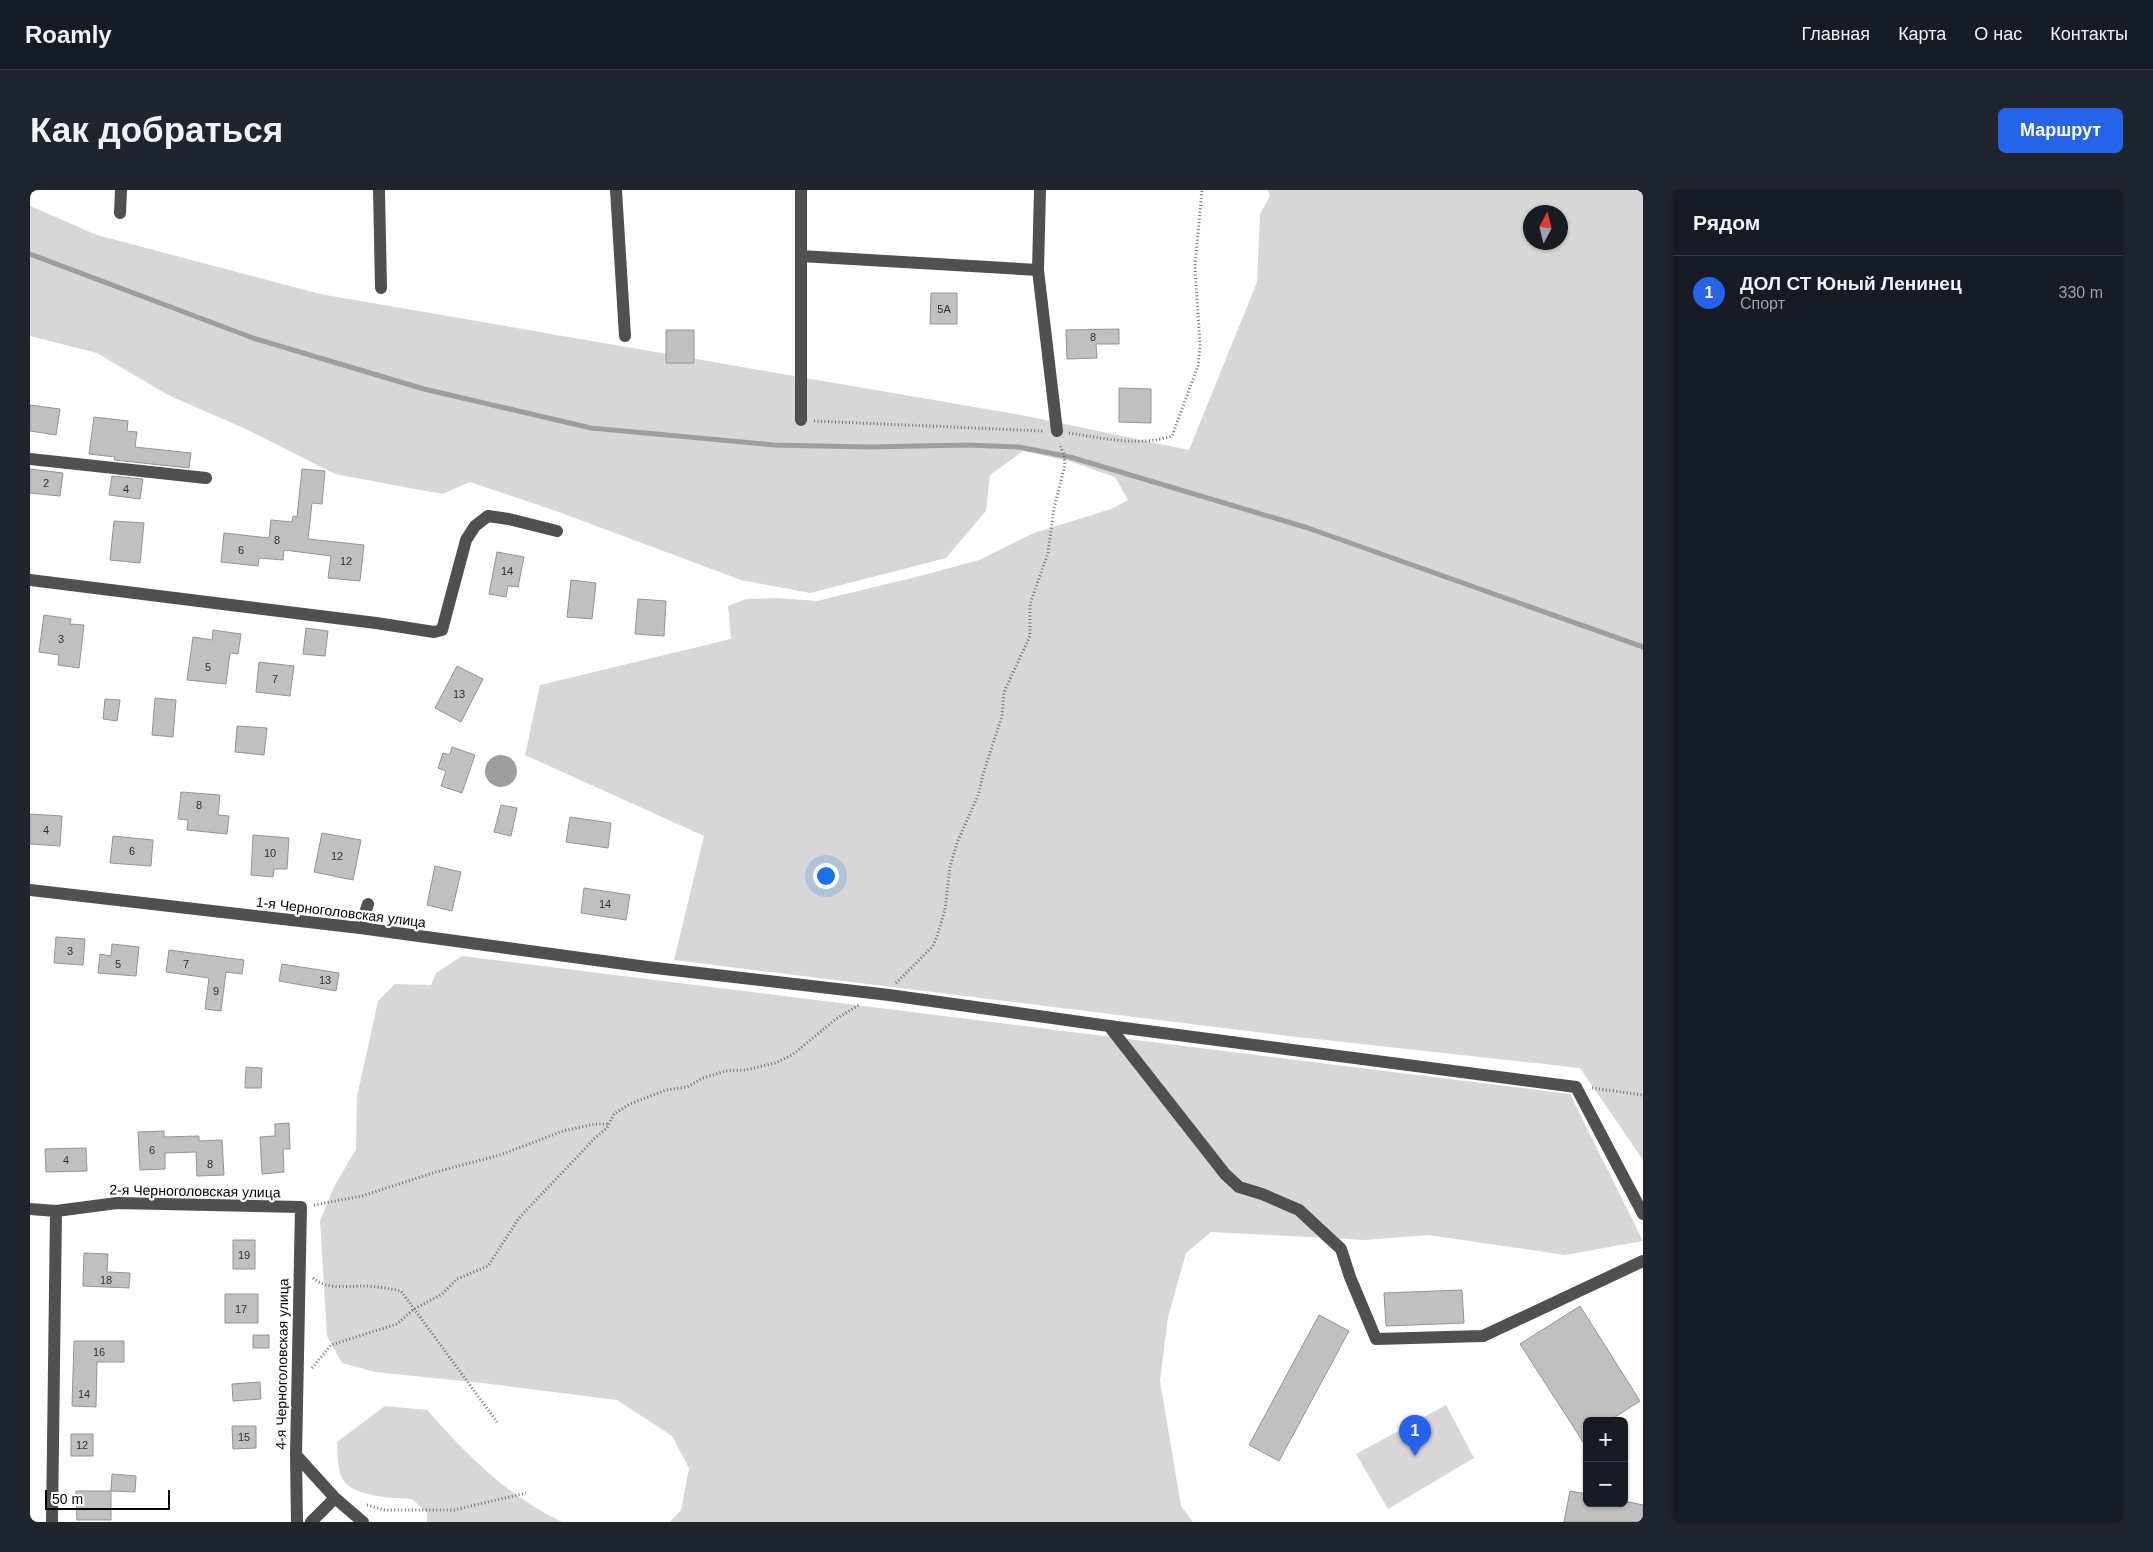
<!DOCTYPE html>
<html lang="ru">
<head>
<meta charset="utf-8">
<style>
	body { margin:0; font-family:Helvetica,sans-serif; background:#20242c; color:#f1f3f6 }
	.controls { position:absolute; right:15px; bottom:15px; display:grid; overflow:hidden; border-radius:8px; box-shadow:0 1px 4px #0004 }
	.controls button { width:45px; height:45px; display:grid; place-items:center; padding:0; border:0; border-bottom:1px solid #363941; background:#171b24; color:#f1f3f6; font:25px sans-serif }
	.compass { position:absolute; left:1493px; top:15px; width:45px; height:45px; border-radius:50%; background:#171b24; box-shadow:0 1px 4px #0004; rotate:7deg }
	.scale { position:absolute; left:15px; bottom:12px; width:125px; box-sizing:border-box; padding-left:5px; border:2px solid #000; border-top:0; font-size:14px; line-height:18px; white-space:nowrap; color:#000; -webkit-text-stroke:4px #fff; paint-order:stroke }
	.you { position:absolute; left:795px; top:685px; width:18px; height:18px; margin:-12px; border:4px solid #fff; border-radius:50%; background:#1a73e8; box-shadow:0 0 0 8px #1a73e833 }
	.badge { display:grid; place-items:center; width:32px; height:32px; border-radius:50%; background:#2563eb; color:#fff; font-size:16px; font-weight:700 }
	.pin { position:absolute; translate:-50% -41px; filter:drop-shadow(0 1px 2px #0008) }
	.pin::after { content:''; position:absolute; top:26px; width:18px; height:15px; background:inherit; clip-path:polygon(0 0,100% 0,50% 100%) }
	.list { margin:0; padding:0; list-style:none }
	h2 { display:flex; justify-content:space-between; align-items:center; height:65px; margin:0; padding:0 20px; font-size:21px }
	h2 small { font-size:16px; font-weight:400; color:#9ea1a6 }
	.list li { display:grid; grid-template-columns:32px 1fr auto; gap:15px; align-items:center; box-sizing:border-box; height:75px; padding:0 20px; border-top:1px solid #363941 }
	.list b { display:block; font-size:19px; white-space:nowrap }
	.list p { margin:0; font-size:16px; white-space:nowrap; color:#9ea1a6 }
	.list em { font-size:16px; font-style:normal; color:#9ea1a6 }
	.map { position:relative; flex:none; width:1613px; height:1332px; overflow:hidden; border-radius:8px }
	header { display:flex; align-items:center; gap:30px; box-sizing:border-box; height:70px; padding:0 25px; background:#171b24; border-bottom:1px solid #363941 }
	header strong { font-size:24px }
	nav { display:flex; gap:28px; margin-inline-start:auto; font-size:18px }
	.intro { display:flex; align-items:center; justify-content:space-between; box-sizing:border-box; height:120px; padding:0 30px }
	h1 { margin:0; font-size:35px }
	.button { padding:12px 22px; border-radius:8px; background:#2563eb; color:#fff; font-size:18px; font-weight:700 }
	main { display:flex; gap:30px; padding:0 30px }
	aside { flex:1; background:#171b24; border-radius:8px; box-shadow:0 1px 4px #0004 }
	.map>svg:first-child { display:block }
	.green { fill:#d7d7d7; fill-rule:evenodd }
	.water { fill:#9e9e9e }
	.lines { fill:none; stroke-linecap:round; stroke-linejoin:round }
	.stream { stroke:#9e9e9e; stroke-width:5 }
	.building { fill:#c0c0c0; stroke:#949494 }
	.path { stroke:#727272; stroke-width:3; stroke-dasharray:1 2.5; stroke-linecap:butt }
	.minor { stroke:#505050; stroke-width:12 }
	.labels { text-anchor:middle; stroke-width:4.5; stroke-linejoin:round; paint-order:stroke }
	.number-label { font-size:11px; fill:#303030 }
	.street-label { font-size:14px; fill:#000; stroke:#fff }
</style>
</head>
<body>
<header>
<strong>Roamly</strong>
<nav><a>Главная</a><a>Карта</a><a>О нас</a><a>Контакты</a></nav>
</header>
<div class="intro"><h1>Как добраться</h1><a class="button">Маршрут</a></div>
<main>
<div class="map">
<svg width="1613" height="1332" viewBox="0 0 1613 1332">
	<rect width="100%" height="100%" fill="#fff"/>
	<path class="green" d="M1238 0H1613V970L1550 878 1258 846 644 770 674 646 495 565 510 495 701 449 698 416 716 409 747 408 787 411 894 385 949 370 1004 343 1081 319 1098 310 1085 287 1039 271 993 261 960 285 956 321 916 368 780 403 711 390 529 322 440 292 412 304 305 284 218 240 138 205 67 163 0 146V16L67 45 290 104 996 226 1159 260 1227 92 1230 24 1240 6ZM1500 22H1530V52H1500Z
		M432 766 1540 904 1613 1051 1535 1065 1398 1045 1335 1050 1181 1042 1156 1063 1138 1127 1130 1191 1151 1316 1163 1332H640L651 1320 659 1278 642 1246 587 1210 453 1193 345 1182 312 1173 297 1146 290 1031 304 997 326 959 327 907 348 811 365 794 401 795 406 783Z
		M1416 1215 1444 1268 1358 1319 1326 1264Z
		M355 1216 397 1220C437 1265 477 1306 532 1332H397V1323L382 1309C364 1308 320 1307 312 1288 307 1278 308 1263 307 1252Z"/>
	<path class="water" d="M455 581a16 16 0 1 1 32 0a16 16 0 1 1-32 0Z"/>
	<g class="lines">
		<path class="stream" d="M0 64 223 148 394 199 561 238 744 255 839 257 937 255 989 257 1040 267 1278 338 1613 457"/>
	</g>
	<path class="building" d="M901 103H927V134H900Z
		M1089 139V154H1066L1067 168 1037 169 1036 140Z
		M636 140H664V173H636Z
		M1089 198 1121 199V233L1089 232Z
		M0 215 30 219 26 245 0 241Z
		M64 227 98 231 97 241 107 242 105 257 161 263 159 278 84 270 85 267 59 264Z
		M0 279 33 283 30 306 0 303Z
		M272 279 295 281 292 314 282 313 278 349 334 355 330 391 298 388 301 366 254 360 253 370 229 368 228 376 191 372 194 343 239 348 241 330 262 332 263 326 267 327Z
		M82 286 113 289 110 309 79 305Z
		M84 331 114 333 110 373 80 370Z
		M467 362 494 367 488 397 478 396 476 407 459 404Z
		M541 390 566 393 562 429 537 427Z
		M608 409 636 411 634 446 605 444Z
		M14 425 41 429 40 434 54 435 49 478 28 475 29 465 9 462Z
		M276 438 298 441 295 466 273 464Z
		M183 440 211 444 208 464 200 463 196 494 157 490 163 447 182 450Z
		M229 472 264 476 260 506 226 502Z
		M427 476 453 489 431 532 405 518Z
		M125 508 146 510 143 547 122 545Z
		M75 509 90 510 87 531 73 529Z
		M207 536 237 538 234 565 205 562Z
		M422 557 445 565 432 603 411 596 416 581 408 578 413 563 420 565Z
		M151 602 190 605 188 625 199 626 197 644 157 640 158 630 148 629Z
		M471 615 487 618 481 646 464 642Z
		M0 624 32 626 30 656 0 654Z
		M540 627 581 633 578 658 536 652Z
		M292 643 331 650 323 690 284 682Z
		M223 645 259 648 257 679H244L243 687 221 685Z
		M83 646 123 650 121 676 80 673Z
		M405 676 431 682 422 721 397 715Z
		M554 698 600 705 596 730 551 723Z
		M26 747 55 749 53 775 24 773Z
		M82 754 109 757 106 786 68 783 70 764 81 766Z
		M139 760 214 770 212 784 196 782 191 821 175 819 179 788 136 782Z
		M252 774 309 783 306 801 249 791Z
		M216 877 232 878 231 898H215Z
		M259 933 260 959H253L254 982 232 984 230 947 245 946V934Z
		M134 941V947L169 946V951L192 950 194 985 167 986 166 962 135 963V979L110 980 108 942Z
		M56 958 57 981 16 982 15 959Z
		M203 1050H225V1079H203Z
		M54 1063 78 1064 77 1082 100 1083 99 1098 53 1096Z
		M1432 1100 1434 1133 1356 1136 1354 1103Z
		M195 1104H228V1133H195Z
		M1550 1116 1610 1211 1579 1231H1557V1258L1490 1154Z
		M1289 1125 1319 1141 1249 1271 1219 1255Z
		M223 1145H239V1158H223Z
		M44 1151H94V1172H67L66 1217 42 1216Z
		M230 1192 231 1209 203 1211 202 1194Z
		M202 1236H226V1258L203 1259Z
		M41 1244H63V1266H41Z
		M82 1284 106 1286 105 1302 81 1301Z
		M46 1301H81V1330H47Z
		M1540 1301 1557 1304V1313H1594V1311L1613 1315V1332H1534Z"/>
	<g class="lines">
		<path class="path" d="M784 231 1013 241
			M1039 243C1072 248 1109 257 1142 246L1168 176 1170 155 1165 77 1172 0
			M866 793 903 756 907 746 915 720 920 677 927 653 949 603 953 584 972 526 974 502 1000 446V414L1018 363 1024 318 1035 275 1034 264 1029 254
			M1562 898 1613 905
			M284 1015 332 1006 406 982 470 965 533 941 564 934H579
			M283 1088C298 1100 314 1096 332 1096 345 1096 358 1098 371 1101L467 1232
			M282 1178 301 1155 367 1134 384 1119 412 1104 427 1089 458 1076 489 1028 565 948 577 938 584 924 600 914 636 900 657 897 673 888 696 881 715 880 745 873 762 865 806 829 829 815
			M337 1315 355 1320H424L496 1303"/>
		<path class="minor" d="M349 0 351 98
			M586 0 595 146
			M771 0V230
			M1010 0 1008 80 1027 241
			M90 23 91 0
			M771 66 1008 80
			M0 269 176 288
			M0 390 346 433 404 442 412 440 436 350 445 336 458 326 479 329 527 341
			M0 700 330 738 617 777 859 805 1079 836 1546 897 1613 1024
			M330 738 338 714
			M1079 836 1195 984 1209 997 1232 1004 1269 1020 1311 1059 1320 1087 1346 1149 1453 1146 1613 1071
			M0 1019 26 1021 87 1013 271 1017 266 1265 267 1332
			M266 1265 305 1308
			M22 1332 26 1021
			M281 1332 305 1308 333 1332"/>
	</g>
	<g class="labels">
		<g class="number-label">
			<text x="914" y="123">5А</text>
			<text x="1063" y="151">8</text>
			<text x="16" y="297">2</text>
			<text x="96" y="303">4</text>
			<text x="247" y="354">8</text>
			<text x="211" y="364">6</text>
			<text x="316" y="375">12</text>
			<text x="477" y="385">14</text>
			<text x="31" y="453">3</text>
			<text x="178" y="481">5</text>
			<text x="245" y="493">7</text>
			<text x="429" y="508">13</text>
			<text x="169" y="619">8</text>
			<text x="16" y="644">4</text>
			<text x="102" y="665">6</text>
			<text x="240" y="667">10</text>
			<text x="307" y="670">12</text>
			<text x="575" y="718">14</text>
			<text x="40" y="765">3</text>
			<text x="88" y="778">5</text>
			<text x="156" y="778">7</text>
			<text x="295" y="794">13</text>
			<text x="186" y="805">9</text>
			<text x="122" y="964">6</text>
			<text x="36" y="974">4</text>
			<text x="180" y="978">8</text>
			<text x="214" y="1069">19</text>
			<text x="76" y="1094">18</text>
			<text x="211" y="1123">17</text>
			<text x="69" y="1166">16</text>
			<text x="54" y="1208">14</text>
			<text x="214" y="1251">15</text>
			<text x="52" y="1259">12</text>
		</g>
		<g class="street-label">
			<text transform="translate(311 722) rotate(7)" y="5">1-я Черноголовская улица</text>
			<text transform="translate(165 1001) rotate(1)" y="5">2-я Черноголовская улица</text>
			<text transform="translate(252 1174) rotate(-89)" y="5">4-я Черноголовская улица</text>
		</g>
	</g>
</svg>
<div class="controls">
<button>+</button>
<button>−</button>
</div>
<svg class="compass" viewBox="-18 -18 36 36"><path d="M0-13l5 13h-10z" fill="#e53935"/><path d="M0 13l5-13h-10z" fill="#9ea1a6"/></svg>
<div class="scale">50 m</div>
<div class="you"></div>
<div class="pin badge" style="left:1385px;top:1266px">1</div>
</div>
<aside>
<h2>Рядом<small></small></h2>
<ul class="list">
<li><span class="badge">1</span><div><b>ДОЛ СТ Юный Ленинец</b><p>Спорт</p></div><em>330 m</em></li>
</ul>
</aside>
</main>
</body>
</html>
